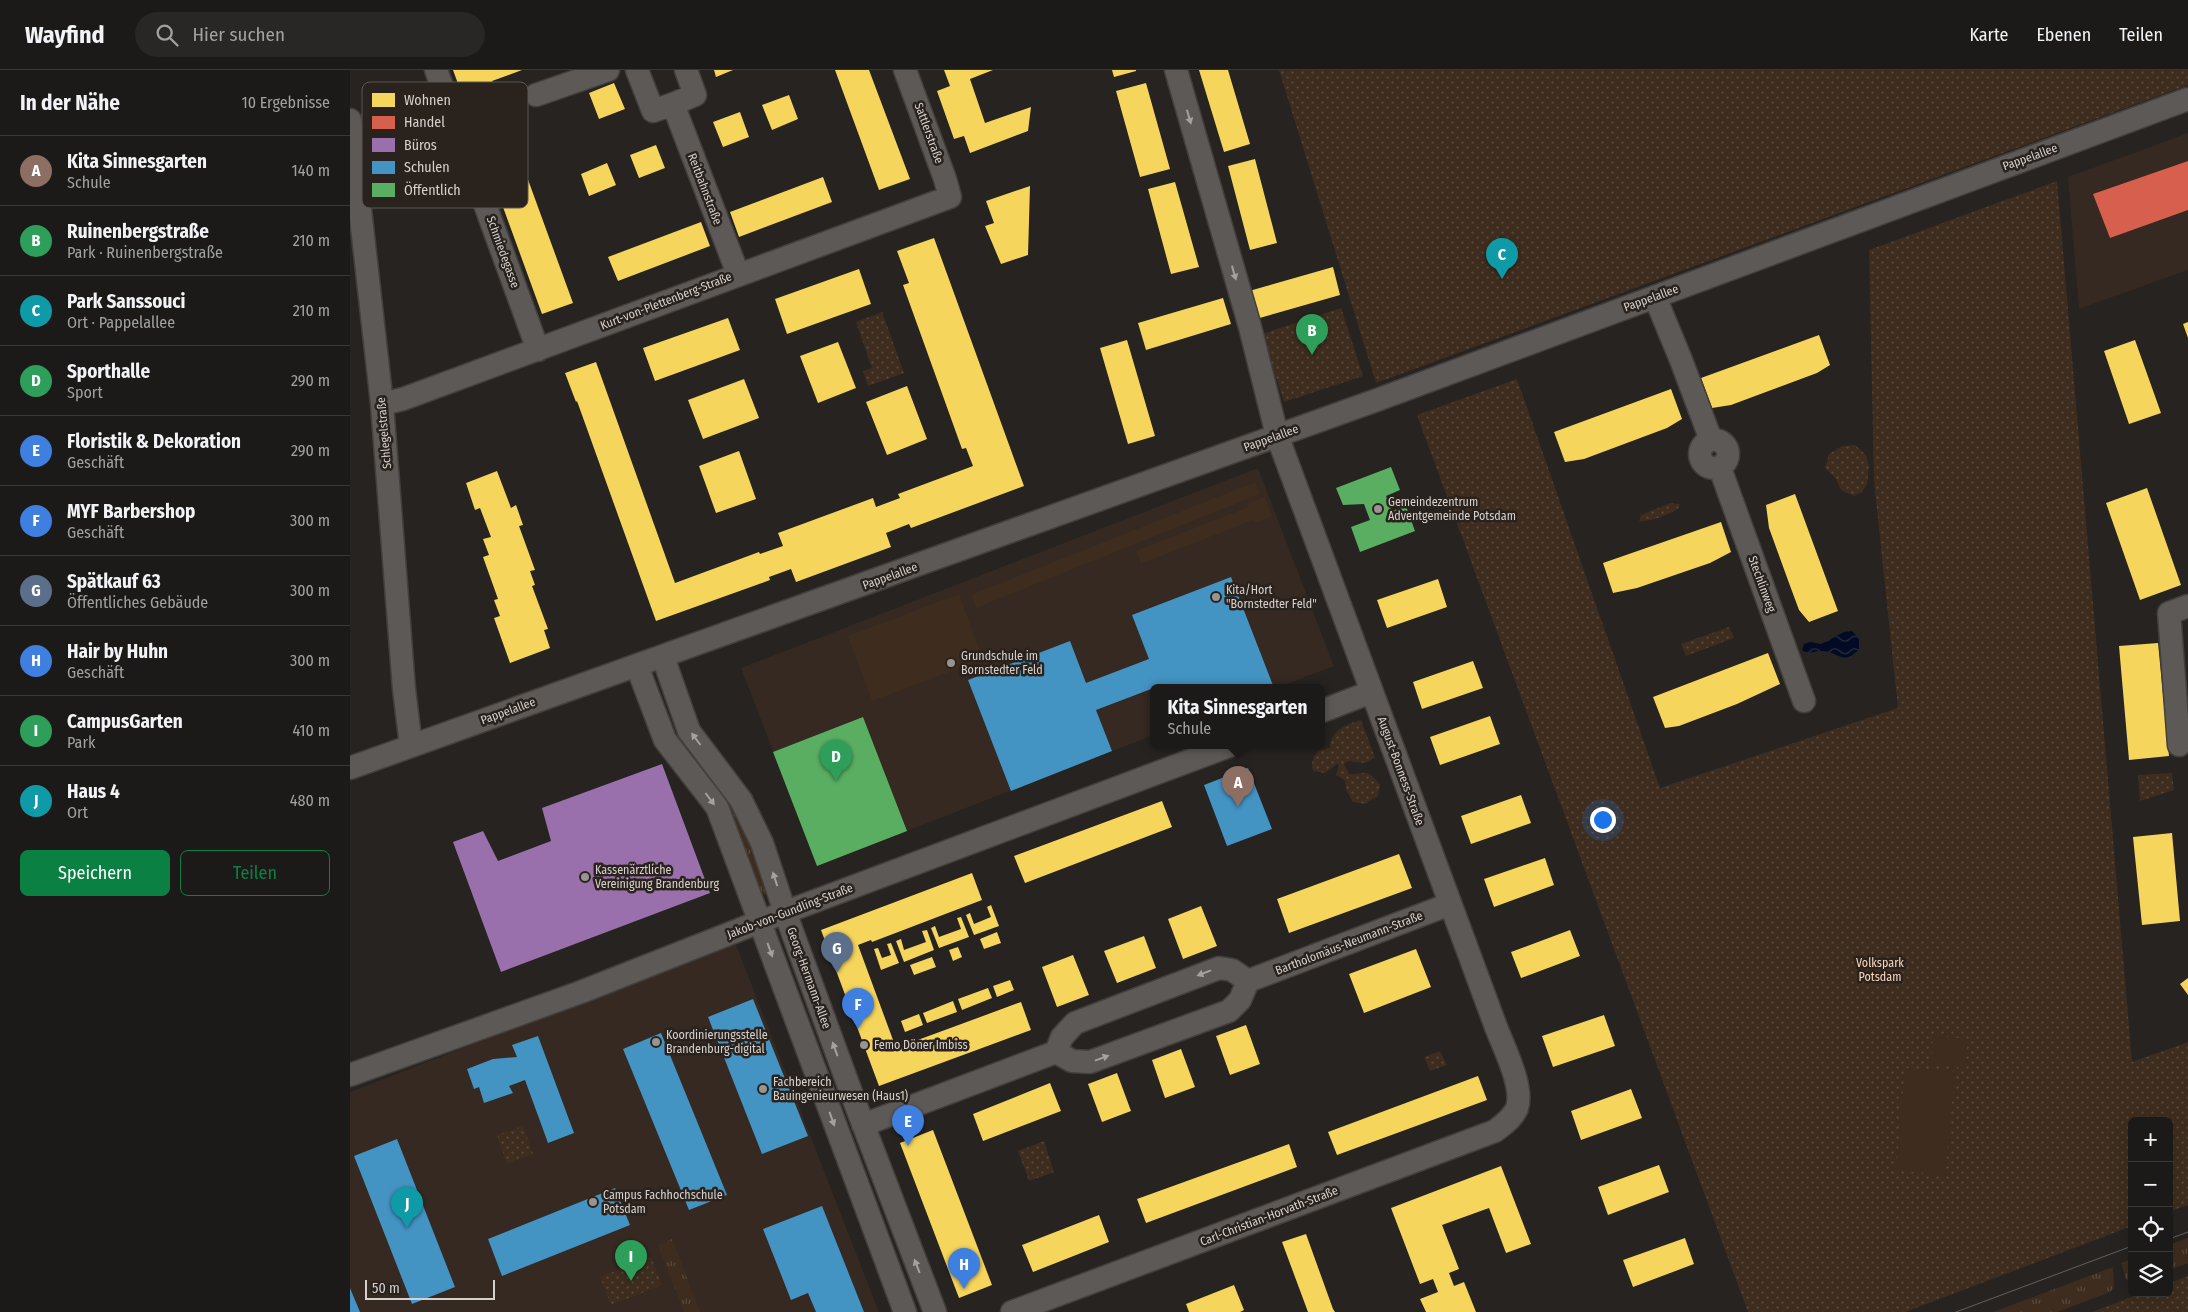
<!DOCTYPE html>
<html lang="de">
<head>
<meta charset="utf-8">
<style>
	body { margin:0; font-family:"Fira Sans Condensed",sans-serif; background:#292725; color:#f1f3f6 }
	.controls { position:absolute; right:15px; bottom:15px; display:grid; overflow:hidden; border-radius:8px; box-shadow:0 5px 20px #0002 }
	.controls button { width:45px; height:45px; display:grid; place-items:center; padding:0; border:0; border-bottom:1px solid #3a3837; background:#1c1a18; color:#f1f3f6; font:25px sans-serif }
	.scale { position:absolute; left:15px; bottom:12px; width:130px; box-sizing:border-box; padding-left:5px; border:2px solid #d6d1ce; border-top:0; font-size:14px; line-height:18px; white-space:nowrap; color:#d6d1ce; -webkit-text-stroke:4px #29221d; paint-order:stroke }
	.you { position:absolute; left:1252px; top:749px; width:18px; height:18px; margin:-12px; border:4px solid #fff; border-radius:50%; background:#1a73e8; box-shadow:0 0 0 8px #1a73e833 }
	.badge { display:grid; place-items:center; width:32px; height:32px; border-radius:50%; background:#0b8043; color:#fff; font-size:16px; font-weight:700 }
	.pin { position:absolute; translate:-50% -41px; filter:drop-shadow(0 1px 2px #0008) }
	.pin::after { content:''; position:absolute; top:26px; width:18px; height:15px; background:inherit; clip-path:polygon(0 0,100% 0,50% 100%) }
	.popup { position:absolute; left:800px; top:614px; width:175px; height:65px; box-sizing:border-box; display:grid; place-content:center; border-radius:8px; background:#1c1a18; filter:drop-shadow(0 1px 4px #0005); font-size:16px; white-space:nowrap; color:#a0a1a2 }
	.popup b { font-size:19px; color:#f1f3f6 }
	.popup::after { content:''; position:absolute; left:50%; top:100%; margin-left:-10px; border:10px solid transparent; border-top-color:#1c1a18 }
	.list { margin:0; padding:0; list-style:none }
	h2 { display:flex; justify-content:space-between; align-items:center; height:65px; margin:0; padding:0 20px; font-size:21px }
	h2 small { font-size:16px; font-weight:400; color:#a0a1a2 }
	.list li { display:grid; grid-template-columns:32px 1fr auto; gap:15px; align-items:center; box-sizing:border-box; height:70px; padding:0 20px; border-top:1px solid #3a3837 }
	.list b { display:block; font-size:19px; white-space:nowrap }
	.list p { margin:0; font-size:16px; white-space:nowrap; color:#a0a1a2 }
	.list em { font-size:16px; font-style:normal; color:#a0a1a2 }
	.actions { display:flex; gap:10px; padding:15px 20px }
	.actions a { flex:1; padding:11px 0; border:1px solid #0b8043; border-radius:8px; text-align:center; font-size:18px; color:#0b8043 }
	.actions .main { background:#0b8043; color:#fff }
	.icon { flex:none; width:28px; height:28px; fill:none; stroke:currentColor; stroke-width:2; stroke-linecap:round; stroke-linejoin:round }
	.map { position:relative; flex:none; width:1838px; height:1242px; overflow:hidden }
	header { display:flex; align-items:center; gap:30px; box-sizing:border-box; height:70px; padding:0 25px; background:#1c1a18; border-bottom:1px solid #3a3837 }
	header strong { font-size:24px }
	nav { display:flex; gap:28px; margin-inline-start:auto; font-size:18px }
	.search { width:350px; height:45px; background:#292725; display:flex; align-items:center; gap:12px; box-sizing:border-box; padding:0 18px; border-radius:28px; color:#a0a1a2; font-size:19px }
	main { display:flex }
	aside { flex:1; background:#1c1a18 }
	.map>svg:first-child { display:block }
	.built { fill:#352921 }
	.grass { fill:url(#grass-tufts) }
	.park { fill:url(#park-dots) }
	.pitch { fill:#3e2d1e }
	.water { fill:url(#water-waves) }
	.homes { fill:#f6d55c }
	.shops { fill:#d6604d }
	.offices { fill:#9970ab }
	.schools { fill:#4393c3 }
	.public { fill:#5aae61 }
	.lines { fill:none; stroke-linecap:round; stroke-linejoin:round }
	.minor-casing { stroke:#433f3d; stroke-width:25 }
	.minor { stroke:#5c5957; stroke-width:22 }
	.tram { stroke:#63605e; stroke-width:1 }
	.oneway { fill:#a5a19e }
	.poi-dot { fill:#989491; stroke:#29221d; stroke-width:2 }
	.labels { text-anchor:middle; stroke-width:5; stroke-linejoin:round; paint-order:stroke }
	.street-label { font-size:12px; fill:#d6d1ce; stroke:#29221d }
	.poi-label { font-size:12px; fill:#d6d1ce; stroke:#29221d; text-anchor:start }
	.park-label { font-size:12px; fill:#fcd8bc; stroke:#29221d }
	.key { fill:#29221d; stroke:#5d5752; stroke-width:1 }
	.key-label { font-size:14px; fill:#d6d1ce }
</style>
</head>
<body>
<header>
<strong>Wayfind</strong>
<div class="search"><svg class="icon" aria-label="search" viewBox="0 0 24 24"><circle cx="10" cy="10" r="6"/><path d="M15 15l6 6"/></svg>Hier suchen</div>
<nav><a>Karte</a><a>Ebenen</a><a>Teilen</a></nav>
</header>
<main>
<aside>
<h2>In der Nähe<small>10 Ergebnisse</small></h2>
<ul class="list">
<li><span class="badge" style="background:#8d6e63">A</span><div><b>Kita Sinnesgarten</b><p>Schule</p></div><em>140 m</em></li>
<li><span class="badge" style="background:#2e9e5b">B</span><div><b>Ruinenbergstraße</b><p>Park · Ruinenbergstraße</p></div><em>210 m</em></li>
<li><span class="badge" style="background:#0f9aa8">C</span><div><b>Park Sanssouci</b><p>Ort · Pappelallee</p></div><em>210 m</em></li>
<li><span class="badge" style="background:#2e9e5b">D</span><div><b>Sporthalle</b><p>Sport</p></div><em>290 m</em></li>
<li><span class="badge" style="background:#3f7fe0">E</span><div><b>Floristik &amp; Dekoration</b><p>Geschäft</p></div><em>290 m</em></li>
<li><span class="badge" style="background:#3f7fe0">F</span><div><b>MYF Barbershop</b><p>Geschäft</p></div><em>300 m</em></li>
<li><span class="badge" style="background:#5c6f8a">G</span><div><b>Spätkauf 63</b><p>Öffentliches Gebäude</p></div><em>300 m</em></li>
<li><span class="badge" style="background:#3f7fe0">H</span><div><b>Hair by Huhn</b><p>Geschäft</p></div><em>300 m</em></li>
<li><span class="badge" style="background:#2e9e5b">I</span><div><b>CampusGarten</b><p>Park</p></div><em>410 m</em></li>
<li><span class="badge" style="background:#0f9aa8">J</span><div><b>Haus 4</b><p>Ort</p></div><em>480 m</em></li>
</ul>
<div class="actions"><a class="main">Speichern</a><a>Teilen</a></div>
</aside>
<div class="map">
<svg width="1838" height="1242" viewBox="0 0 1838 1242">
	<defs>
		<pattern id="grass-tufts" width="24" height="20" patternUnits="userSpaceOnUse" patternTransform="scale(1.25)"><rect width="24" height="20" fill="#3e2d1e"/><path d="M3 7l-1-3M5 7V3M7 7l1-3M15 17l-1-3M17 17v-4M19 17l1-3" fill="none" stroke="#594a3e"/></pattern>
		<pattern id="park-dots" width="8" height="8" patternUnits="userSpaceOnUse" patternTransform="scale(1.25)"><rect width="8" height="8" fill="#3e2d1e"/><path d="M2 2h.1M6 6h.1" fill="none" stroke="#594a3e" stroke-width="1.8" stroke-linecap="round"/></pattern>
		<pattern id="water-waves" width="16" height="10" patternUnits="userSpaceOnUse" patternTransform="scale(1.25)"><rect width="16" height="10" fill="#030a23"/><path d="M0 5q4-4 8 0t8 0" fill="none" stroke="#272d42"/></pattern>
	</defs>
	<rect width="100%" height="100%" fill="#262320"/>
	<path class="built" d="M1838 63V200L1729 239 1718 107Z
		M908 398 984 596 926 618H804V665L467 796 391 598Z
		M385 872 529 1242H0V1022Z"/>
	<path class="grass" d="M334 665 385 733 418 817 415 825 407 820 324 670Z
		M1838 1168V1193L1819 1200V1175Z
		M322 1169 350 1242H334L308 1175Z
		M1782 1189V1213L1776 1209 1771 1193Z
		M1763 1197 1764 1218 1760 1222 1707 1242H1643Z"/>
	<path class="park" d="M929 0H1838V15L1026 313Z
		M1707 111 1782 992 1838 972V1135L1819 1142V1051H1782V1156L1555 1242H1398L1067 345 1167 309 1310 718 1548 638 1524 411 1519 180Z
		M991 238 1013 306 934 332 912 264Z
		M532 242 554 303 518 316 513 301 522 298 506 252Z
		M1505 375 1516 385 1519 397 1517 414 1512 422 1504 426 1491 420 1486 409 1475 398 1479 384 1492 376Z
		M1320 433 1330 434 1328 439C1316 445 1302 452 1289 451L1291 445Z
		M1379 557 1384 568 1336 586 1331 574Z
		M1011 650 1025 688 1014 693 998 691 994 694 999 704C1015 705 1016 696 1030 715L1028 726 1015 734 1003 732 996 720 995 710 986 705 989 696 987 694 975 703 964 701 962 698C962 684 967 680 980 678 980 661 997 654 1011 650Z
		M1822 703 1824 720 1790 731 1788 705Z
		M1090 981 1097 995 1080 1001 1074 987Z
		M173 1056 183 1084 157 1094 147 1065Z
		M694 1071 704 1102 679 1111 668 1081Z
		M301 1187 312 1215 261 1235 250 1207Z
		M1838 1206V1242H1742L1792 1223H1819V1213Z"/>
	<path class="pitch" d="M905 412 910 424 626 538 621 525Z
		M915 427 922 446 905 453 903 450 791 494 786 481 898 437 897 434Z
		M609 524 633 589 522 631 498 566Z
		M1583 966 1618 969 1615 998 1581 995Z
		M1555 998 1605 1002 1595 1105 1546 1100Z"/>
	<path class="water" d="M1502 561 1509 569V579C1493 597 1488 581 1472 581 1463 580 1460 586 1452 580L1454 574 1460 572 1471 574 1494 562Z"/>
	<path class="homes" d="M103 0H172L142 11 223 233 192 244Z
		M364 0H383L366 7Z
		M485 0H519L560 109 529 120Z
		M594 0H643L620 9 635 53 681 37 678 61 620 83 614 66 604 69 587 21 600 16Z
		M762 0H786V1L764 7Z
		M849 0H878L900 74 874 82Z
		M264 13 275 39 249 49 239 23Z
		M796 13 820 99 790 107 766 21Z
		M439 25 448 49 422 60 412 35Z
		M390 42 399 67 373 77 363 52Z
		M89 71 107 116 82 125 65 81Z
		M306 75 315 98 289 108 280 85Z
		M905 89 927 173 900 180 878 96Z
		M257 93 266 115 239 126 231 104Z
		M473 107 482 132 389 167 380 142Z
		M825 112 849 197 821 204 798 119Z
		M680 116 678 185 651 194 635 156 644 153 636 131Z
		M351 152 360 176 268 211 258 187Z
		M584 168 674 416 561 458 559 454 536 463 541 477 446 512 441 499 419 507 420 510 306 551 227 331 226 332 215 303 246 292 325 513 409 482 410 484 433 476 428 463 523 428 526 437 550 428 548 424 623 396 616 378 612 379 553 215 559 213 547 181Z
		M983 197 990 225 906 249 899 221Z
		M509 199 521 234 437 264 425 229Z
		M873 228 881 254 796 280 788 253Z
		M378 248 390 280 305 311 293 278Z
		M1838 252V268L1833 254Z
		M1469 265 1480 295 1467 303 1381 335 1362 338 1351 308Z
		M777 270 805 366 778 374 750 278Z
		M1785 270 1811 343 1779 354 1754 281Z
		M488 272 506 318 468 333 450 286Z
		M394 309 409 348 353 369 338 330Z
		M557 316 577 369 537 385 516 332Z
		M1321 319 1332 349 1317 358 1234 389 1215 392 1204 362Z
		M389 381 406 429 366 443 349 396Z
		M147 401 161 438 166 435 173 455 169 456 185 500 180 501 185 515 182 516 198 559 194 560 200 578 160 593 144 548 150 546 144 530 148 529 133 487 139 485 133 469 141 467 130 438 125 440 116 413Z
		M1797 418 1831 515 1790 530 1756 433Z
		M1445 424 1488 541 1459 552 1449 540 1439 513 1419 458 1416 435Z
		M1371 452 1381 482 1360 493 1287 518 1263 523 1253 493Z
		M1088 509 1097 537 1037 558 1027 530Z
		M1808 573 1819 686 1779 690 1769 576Z
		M1418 583 1430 614 1387 634 1329 656 1315 658 1303 627Z
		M1123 591 1133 618 1072 639 1063 612Z
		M1140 646 1150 674 1090 695 1080 667Z
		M1171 725 1181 753 1121 774 1111 746Z
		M812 731 822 757 675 813 664 786Z
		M1822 763 1830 851 1792 855 1783 767Z
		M1049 784 1062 818 939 863 927 829Z
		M1195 788 1204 815 1144 837 1134 809Z
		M622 803 632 830 522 872 521 870 508 875 546 978 671 932 681 960 529 1016 471 860Z
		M641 835 649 856 624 865 616 845 620 843 624 854 641 847 637 837Z
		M851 836 867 876 833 889 818 849Z
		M611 847 619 867 589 878 581 858 585 856 589 867 611 859 607 848Z
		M577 860 584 880 554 892 546 871 551 869 554 880 576 872 572 861Z
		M1220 860 1230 886 1171 908 1161 882Z
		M647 862 651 873 634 879 630 869Z
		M794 866 806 898 767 913 754 881Z
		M541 873 549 893 531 900 524 879 528 878 532 888 541 885 537 874Z
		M608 877 612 887 603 891 599 880Z
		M1066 879 1081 917 1014 943 999 904Z
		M723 885 739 925 707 937 692 897Z
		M582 887 586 897 564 905 560 895Z
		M1838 908V925L1830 914Z
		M660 910 664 920 647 927 643 916Z
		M638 918 642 928 612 940 608 929Z
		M603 931 607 942 577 953 573 943Z
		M569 944 573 955 555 962 551 951Z
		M1254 945 1265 976 1203 997 1192 966Z
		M896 955 910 994 880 1005 866 966Z
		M831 979 845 1017 815 1028 802 990Z
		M767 1003 781 1041 752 1052 738 1014Z
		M1128 1006 1137 1030 987 1085 978 1062Z
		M700 1013 711 1041 633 1071 623 1044Z
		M1281 1019 1292 1048 1231 1070 1221 1041Z
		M583 1060 642 1215 609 1228 550 1073Z
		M939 1074 947 1097 796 1153 787 1129Z
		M1309 1095 1319 1122 1258 1145 1248 1117Z
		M1151 1096 1181 1174 1156 1183 1139 1138 1092 1155 1109 1199 1099 1203 1104 1216 1114 1212 1126 1242H1076L1070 1229 1088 1222 1083 1209 1070 1214 1041 1138Z
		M749 1145 759 1172 683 1202 672 1175Z
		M956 1164 983 1239 985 1242H958L932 1172Z
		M1335 1168 1344 1194 1283 1217 1273 1190Z
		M884 1215 894 1240 890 1242H839L836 1234Z"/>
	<path class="shops" d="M1838 91V140L1760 168 1743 124Z"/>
	<path class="offices" d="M312 694 360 823 151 902 103 772 133 761 148 791 201 771 192 738Z"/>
	<path class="schools" d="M881 507 924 618H810L809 616 746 640 762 681 661 721 618 610 720 571 736 613 799 589 782 545Z
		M898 698 922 759 877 776 854 715Z
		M403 929 458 1066 412 1084 358 947Z
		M311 963 377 1125 339 1140 273 979Z
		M188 966 224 1063 198 1073 175 1010 159 1016 163 1023 134 1033 129 1017 124 1019 117 999 143 989 167 987 162 975Z
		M47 1069 105 1217 62 1234 4 1086Z
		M265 1118 280 1155 152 1206 138 1169Z
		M472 1136 514 1242H466L458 1223 441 1230 413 1159Z
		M0 1218 10 1242H0Z"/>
	<path class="public" d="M1041 397 1050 420 1036 426 1042 441 1056 436 1065 461 1010 482 1001 457 1020 450 1014 434 993 435 986 418Z
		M513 647 557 761 467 796 423 682Z"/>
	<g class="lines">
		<g class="minor-casing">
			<path id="minor" d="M86 0 188 280
				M287 0 303 41 323 34
				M336 0 345 25 323 34 388 204
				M186 25 258 0
				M0 50 32 334 54 619 61 676
				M1305 227 1331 290 1361 370
				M32 334 53 329 600 127 595 109 555 0
				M1350 384a14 14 0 1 1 28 0a14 14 0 1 1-28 0Z
				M1370 398 1454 631
				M313 587 339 661 391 730 412 773 435 842 505 1033 585 1242
				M287 596 315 670 367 737 555 1242
				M972 641 1021 622
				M1829 675 1819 543 1838 536
				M0 698 1027 330 1838 29
				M706 982 712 967 725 953 869 898 882 900 898 911
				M0 1005 231 922 409 852 879 676
				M513 1055 706 982 722 991 740 992 879 941 890 930 898 911 1100 834
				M662 1242 1145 1061C1154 1054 1163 1048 1167 1038 1174 1017 1154 978 1146 957L927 365 900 257 826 0"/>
		</g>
		<use href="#minor" class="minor"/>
		<path class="tram" d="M1819 1169 1838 1162
			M1606 1242 1782 1176"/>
	</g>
	<defs><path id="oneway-solid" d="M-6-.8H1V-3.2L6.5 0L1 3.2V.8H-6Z" transform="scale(1.25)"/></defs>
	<g class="oneway">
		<use href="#oneway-solid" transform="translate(839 47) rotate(74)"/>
		<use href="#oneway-solid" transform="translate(884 203) rotate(74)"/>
		<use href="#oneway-solid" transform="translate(346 669) rotate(-127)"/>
		<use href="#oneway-solid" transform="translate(360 729) rotate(53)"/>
		<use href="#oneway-solid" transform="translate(425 809) rotate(-108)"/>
		<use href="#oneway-solid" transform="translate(420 880) rotate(70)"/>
		<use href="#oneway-solid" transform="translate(854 903) rotate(159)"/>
		<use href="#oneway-solid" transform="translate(485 979) rotate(-110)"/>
		<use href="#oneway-solid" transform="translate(752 988) rotate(-20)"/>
		<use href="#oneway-solid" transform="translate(482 1049) rotate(70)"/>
		<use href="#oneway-solid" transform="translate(567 1196) rotate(-111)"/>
	</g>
	<g class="poi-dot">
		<circle cx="1028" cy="439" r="5"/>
		<circle cx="866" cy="527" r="5"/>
		<circle cx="601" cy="593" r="5"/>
		<circle cx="235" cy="807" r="5"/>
		<circle cx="306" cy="972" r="5"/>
		<circle cx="514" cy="975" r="5"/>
		<circle cx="413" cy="1019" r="5"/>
		<circle cx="243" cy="1132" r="5"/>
	</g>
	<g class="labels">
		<g class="street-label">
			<text transform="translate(579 63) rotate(70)" y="4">Sattlerstraße</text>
			<text transform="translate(1680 87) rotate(-20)" y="4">Pappelallee</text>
			<text transform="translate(355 119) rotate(69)" y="4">Reitbahnstraße</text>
			<text transform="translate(153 182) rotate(70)" y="4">Schmiedegasse</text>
			<text transform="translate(1301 228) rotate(-20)" y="4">Pappelallee</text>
			<text transform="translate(316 231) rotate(-21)" y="4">Kurt-von-Plettenberg-Straße</text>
			<text transform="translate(34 363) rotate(-95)" y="4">Schlegelstraße</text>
			<text transform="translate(921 368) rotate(-20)" y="4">Pappelallee</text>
			<text transform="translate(540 506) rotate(-20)" y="4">Pappelallee</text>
			<text transform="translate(1412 514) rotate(70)" y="4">Stechlinweg</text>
			<text transform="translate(158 641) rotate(-20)" y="4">Pappelallee</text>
			<text transform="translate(1051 701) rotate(70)" y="4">August-Bonness-Straße</text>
			<text transform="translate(440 841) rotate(-21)" y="4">Jakob-von-Gundling-Straße</text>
			<text transform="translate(999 873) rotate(-21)" y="4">Bartholomäus-Neumann-Straße</text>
			<text transform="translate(459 908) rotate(70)" y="4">Georg-Hermann-Allee</text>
			<text transform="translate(919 1146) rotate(-21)" y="4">Carl-Christian-Horvath-Straße</text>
		</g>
		<g class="poi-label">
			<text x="1038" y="436">Gemeindezentrum<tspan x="1038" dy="14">Adventgemeinde Potsdam</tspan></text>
			<text x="876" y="524">Kita/Hort<tspan x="876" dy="14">"Bornstedter Feld"</tspan></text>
			<text x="611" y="590">Grundschule im<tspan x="611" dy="14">Bornstedter Feld</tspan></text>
			<text x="245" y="804">Kassenärztliche<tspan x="245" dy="14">Vereinigung Brandenburg</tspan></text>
			<text x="316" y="969">Koordinierungsstelle<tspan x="316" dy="14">Brandenburg-digital</tspan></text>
			<text x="524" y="979">Femo Döner Imbiss</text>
			<text x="423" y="1016">Fachbereich<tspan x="423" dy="14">Bauingenieurwesen (Haus1)</tspan></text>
			<text x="253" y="1129">Campus Fachhochschule<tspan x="253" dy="14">Potsdam</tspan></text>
		</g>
		<g class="park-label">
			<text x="1530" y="897">Volkspark<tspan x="1530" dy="14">Potsdam</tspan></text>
		</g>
	</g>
	<rect x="12" y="12" width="166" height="126" rx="8" class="key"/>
	<rect x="22" y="23" width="23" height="14" fill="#f6d55c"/>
	<rect x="22" y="46" width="23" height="13" fill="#d6604d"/>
	<rect x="22" y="68" width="23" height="14" fill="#9970ab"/>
	<rect x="22" y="91" width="23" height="13" fill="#4393c3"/>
	<rect x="22" y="113" width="23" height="14" fill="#5aae61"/>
	<g class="key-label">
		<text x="54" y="35">Wohnen</text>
		<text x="54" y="57">Handel</text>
		<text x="54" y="80">Büros</text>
		<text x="54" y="102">Schulen</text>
		<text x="54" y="125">Öffentlich</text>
	</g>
</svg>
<div class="controls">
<button>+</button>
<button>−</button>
<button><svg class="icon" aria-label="locate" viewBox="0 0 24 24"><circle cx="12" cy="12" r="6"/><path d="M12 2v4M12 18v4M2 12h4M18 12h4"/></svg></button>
<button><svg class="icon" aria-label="layers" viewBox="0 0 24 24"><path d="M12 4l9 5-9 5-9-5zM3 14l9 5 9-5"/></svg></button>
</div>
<div class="scale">50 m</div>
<div class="you"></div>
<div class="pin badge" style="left:888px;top:737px;background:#8d6e63">A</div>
<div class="popup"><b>Kita Sinnesgarten</b>Schule</div>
<div class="pin badge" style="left:962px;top:285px;background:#2e9e5b">B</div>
<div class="pin badge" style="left:1152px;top:209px;background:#0f9aa8">C</div>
<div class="pin badge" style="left:486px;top:711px;background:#2e9e5b">D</div>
<div class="pin badge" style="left:558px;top:1076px;background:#3f7fe0">E</div>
<div class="pin badge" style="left:508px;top:959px;background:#3f7fe0">F</div>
<div class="pin badge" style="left:487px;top:903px;background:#5c6f8a">G</div>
<div class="pin badge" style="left:614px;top:1219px;background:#3f7fe0">H</div>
<div class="pin badge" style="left:281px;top:1211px;background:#2e9e5b">I</div>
<div class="pin badge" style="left:57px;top:1158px;background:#0f9aa8">J</div>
</div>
</main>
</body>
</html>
